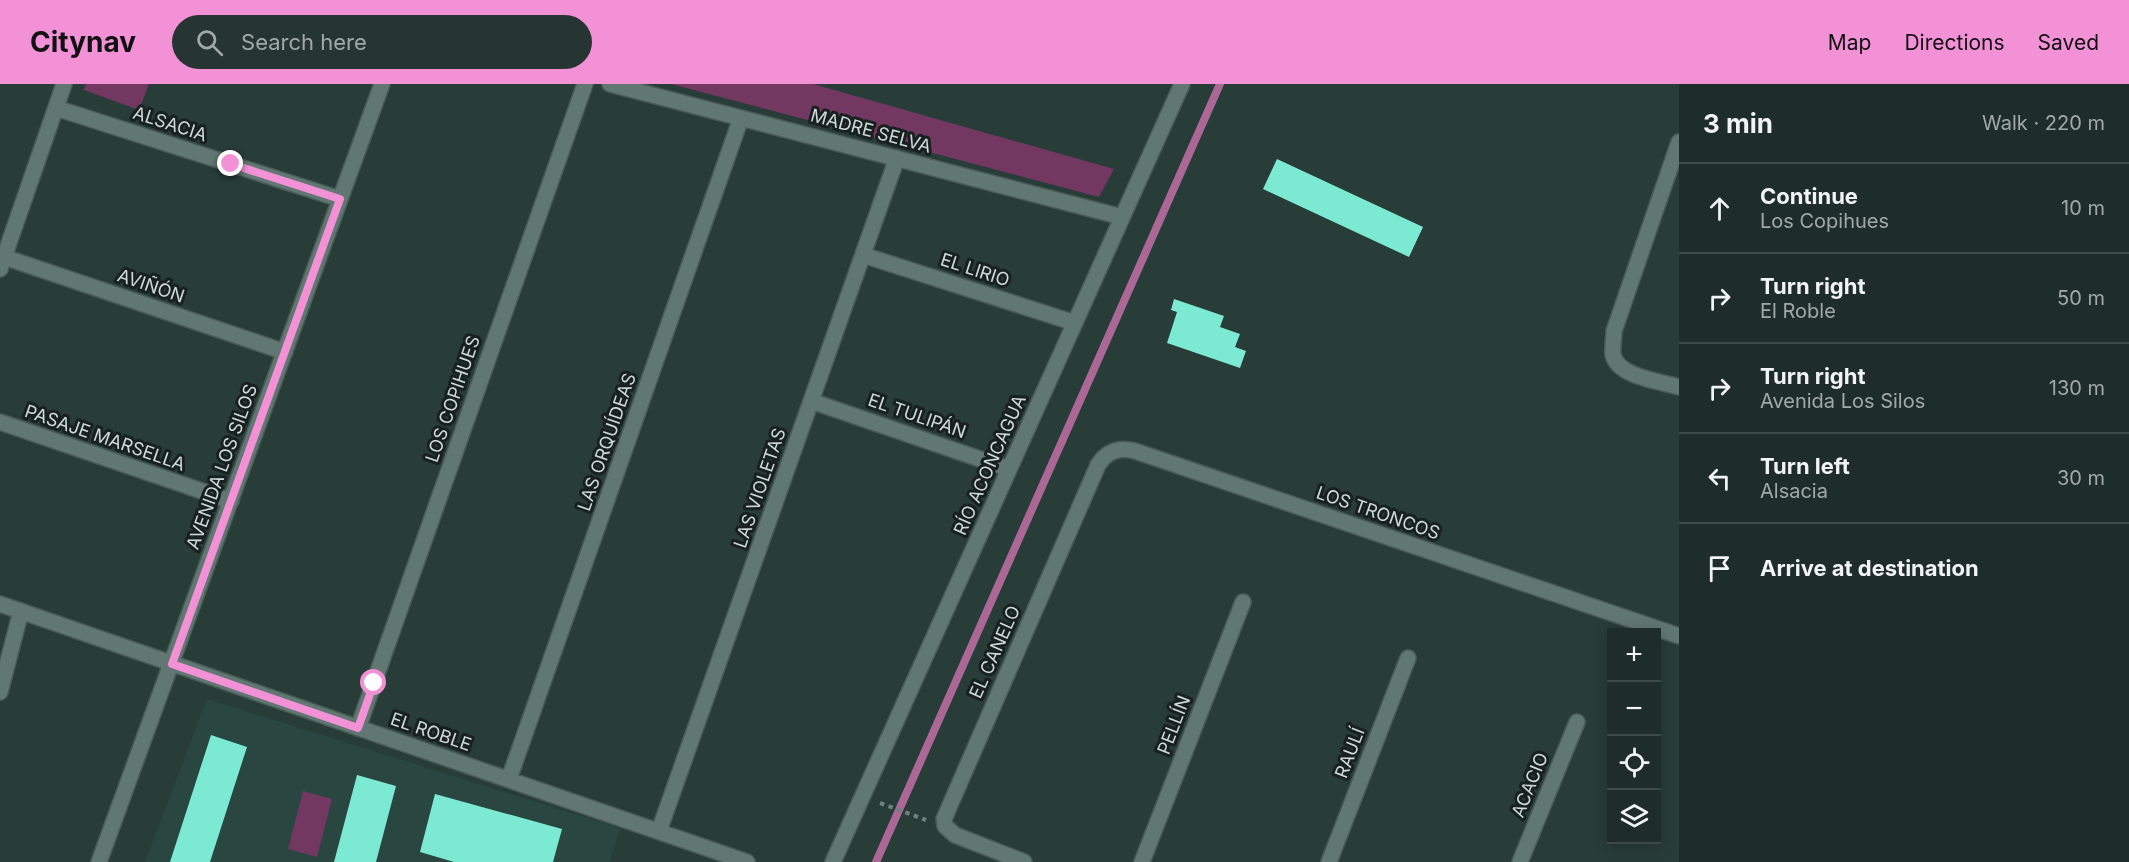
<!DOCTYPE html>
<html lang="en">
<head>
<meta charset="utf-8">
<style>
	body { margin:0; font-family:Inter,sans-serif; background:#263532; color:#f1f3f6 }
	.controls { position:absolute; right:18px; bottom:18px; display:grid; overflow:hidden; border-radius:0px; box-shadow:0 3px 15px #0003 }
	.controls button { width:54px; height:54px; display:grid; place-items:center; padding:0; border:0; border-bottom:2px solid #3c4947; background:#1e2d2a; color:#f1f3f6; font:30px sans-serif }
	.stop { position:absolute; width:18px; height:18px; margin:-14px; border:4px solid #f391d6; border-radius:50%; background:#fff }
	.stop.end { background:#f391d6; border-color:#fff; box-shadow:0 2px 6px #0008 }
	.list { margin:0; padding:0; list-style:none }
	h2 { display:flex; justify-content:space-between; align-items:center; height:78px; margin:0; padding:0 24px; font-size:26px }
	h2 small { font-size:20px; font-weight:400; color:#a1a8a8 }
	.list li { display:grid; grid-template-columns:39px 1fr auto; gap:18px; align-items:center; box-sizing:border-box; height:90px; padding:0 24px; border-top:2px solid #3c4947 }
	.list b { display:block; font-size:22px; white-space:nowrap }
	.list p { margin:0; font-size:20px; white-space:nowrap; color:#a1a8a8 }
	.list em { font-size:20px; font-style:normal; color:#a1a8a8 }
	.icon { flex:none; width:33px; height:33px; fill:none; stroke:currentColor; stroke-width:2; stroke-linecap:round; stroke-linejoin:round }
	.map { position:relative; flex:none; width:1679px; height:778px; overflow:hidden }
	header { display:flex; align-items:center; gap:36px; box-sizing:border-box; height:84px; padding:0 30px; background:#f391d6; color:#111 }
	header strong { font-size:28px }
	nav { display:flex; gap:33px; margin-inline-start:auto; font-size:21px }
	.search { width:420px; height:54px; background:#263532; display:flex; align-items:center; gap:15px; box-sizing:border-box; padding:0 21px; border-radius:33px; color:#a1a8a8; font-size:22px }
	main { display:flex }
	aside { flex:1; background:#1e2d2a }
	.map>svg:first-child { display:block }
	.built { fill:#294640 }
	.green { fill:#723861 }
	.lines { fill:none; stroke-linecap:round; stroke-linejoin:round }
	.stream { stroke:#ab6897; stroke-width:8 }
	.building { fill:#7ce9d3 }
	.minor-casing { stroke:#495a56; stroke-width:18 }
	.path { stroke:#71817d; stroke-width:4; stroke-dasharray:4.5 4.5; stroke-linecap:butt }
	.minor { stroke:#617771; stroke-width:15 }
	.route { stroke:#f391d6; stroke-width:8 }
	.labels { text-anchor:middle; stroke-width:6; stroke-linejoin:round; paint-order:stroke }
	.street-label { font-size:18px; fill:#cfdbd8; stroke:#18211f }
</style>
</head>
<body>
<header>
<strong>Citynav</strong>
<div class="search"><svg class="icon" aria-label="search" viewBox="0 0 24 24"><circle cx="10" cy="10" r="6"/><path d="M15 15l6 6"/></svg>Search here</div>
<nav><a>Map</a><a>Directions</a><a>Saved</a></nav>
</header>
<main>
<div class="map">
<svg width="1679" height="778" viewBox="0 0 1679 778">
	<rect width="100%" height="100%" fill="#283c38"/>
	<path class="built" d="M207 615 620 744 610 778H145Z"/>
	<path class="green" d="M86 0H149L139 26 84 6Z
		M671 0H813L1114 85 1099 113Z
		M303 707 332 715 317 773 288 765Z"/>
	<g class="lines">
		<path class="stream" d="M876 778 1220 0"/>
	</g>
	<path class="building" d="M1277 75 1423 143 1409 173 1263 105Z
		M1174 215 1224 232 1220 243 1240 250 1235 263 1246 267 1240 284 1167 259 1177 228 1171 226Z
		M211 651 247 663 210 778H170Z
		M357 691 396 702 376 778H334Z
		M435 710 562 745 553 778H454L420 768Z"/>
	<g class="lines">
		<g class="minor-casing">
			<path id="minor" d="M610 0 1122 133
				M56 24 340 115
				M1679 58 1614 247C1614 254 1612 263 1613 271 1618 293 1660 297 1679 303
				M863 171 1075 239
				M4 173 285 268
				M0 185 64 0
				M811 317 1009 385
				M0 338 231 417
				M0 520 747 778
				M0 608 21 527
				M358 644 585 0
				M509 695 741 34
				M659 747 897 74
				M99 778 382 0
				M833 778 1182 0
				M1024 778 955 751 945 742 944 735 1098 381C1107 367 1119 363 1135 367L1679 552
				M1142 778 1243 518
				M1329 778 1408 574
				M1520 778 1577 638"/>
		</g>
		<path class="path" d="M880 719 926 736"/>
		<use href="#minor" class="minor"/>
	</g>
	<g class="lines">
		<path class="route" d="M231 80 340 115 172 580 358 644 374 599"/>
	</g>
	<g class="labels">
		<g class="street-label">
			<text transform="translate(170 40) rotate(18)" y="6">ALSACIA</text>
			<text transform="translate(871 47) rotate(15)" y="6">MADRE SELVA</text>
			<text transform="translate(975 186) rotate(18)" y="6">EL LIRIO</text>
			<text transform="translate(151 202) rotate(19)" y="6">AVIÑÓN</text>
			<text transform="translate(453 315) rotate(-71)" y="6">LOS COPIHUES</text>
			<text transform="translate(917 332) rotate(19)" y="6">EL TULIPÁN</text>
			<text transform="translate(105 354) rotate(19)" y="6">PASAJE MARSELLA</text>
			<text transform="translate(607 358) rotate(-71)" y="6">LAS ORQUÍDEAS</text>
			<text transform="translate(990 381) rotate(-66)" y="6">RÍO ACONCAGUA</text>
			<text transform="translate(222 383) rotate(-70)" y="6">AVENIDA LOS SILOS</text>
			<text transform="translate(760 404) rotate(-71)" y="6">LAS VIOLETAS</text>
			<text transform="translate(1378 429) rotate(19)" y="6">LOS TRONCOS</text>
			<text transform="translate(995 568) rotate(-66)" y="6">EL CANELO</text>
			<text transform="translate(1174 641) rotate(-69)" y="6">PELLÍN</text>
			<text transform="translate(431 648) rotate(19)" y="6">EL ROBLE</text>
			<text transform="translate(1350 669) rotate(-69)" y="6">RAULÍ</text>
			<text transform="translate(1530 701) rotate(-68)" y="6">ACACIO</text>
		</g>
	</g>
</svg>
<div class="controls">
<button>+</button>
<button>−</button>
<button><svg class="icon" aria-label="locate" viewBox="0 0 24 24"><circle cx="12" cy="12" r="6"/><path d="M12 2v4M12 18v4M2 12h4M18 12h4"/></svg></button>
<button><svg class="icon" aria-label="layers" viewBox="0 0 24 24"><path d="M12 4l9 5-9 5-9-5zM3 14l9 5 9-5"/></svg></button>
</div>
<div class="stop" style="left:374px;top:599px"></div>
<div class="stop end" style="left:231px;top:80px"></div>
</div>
<aside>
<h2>3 min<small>Walk · 220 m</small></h2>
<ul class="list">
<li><svg class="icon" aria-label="ahead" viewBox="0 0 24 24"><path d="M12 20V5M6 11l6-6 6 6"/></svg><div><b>Continue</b><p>Los Copihues</p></div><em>10 m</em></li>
<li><svg class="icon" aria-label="right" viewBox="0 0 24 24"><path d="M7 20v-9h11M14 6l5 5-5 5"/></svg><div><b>Turn right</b><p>El Roble</p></div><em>50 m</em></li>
<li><svg class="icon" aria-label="right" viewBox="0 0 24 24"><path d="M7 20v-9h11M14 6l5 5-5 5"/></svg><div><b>Turn right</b><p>Avenida Los Silos</p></div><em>130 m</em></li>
<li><svg class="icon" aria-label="left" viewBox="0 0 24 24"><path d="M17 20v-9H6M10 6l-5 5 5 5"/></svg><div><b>Turn left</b><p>Alsacia</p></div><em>30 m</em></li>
<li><svg class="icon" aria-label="arrive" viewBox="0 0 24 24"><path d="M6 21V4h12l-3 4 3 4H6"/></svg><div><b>Arrive at destination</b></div></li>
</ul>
</aside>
</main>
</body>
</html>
